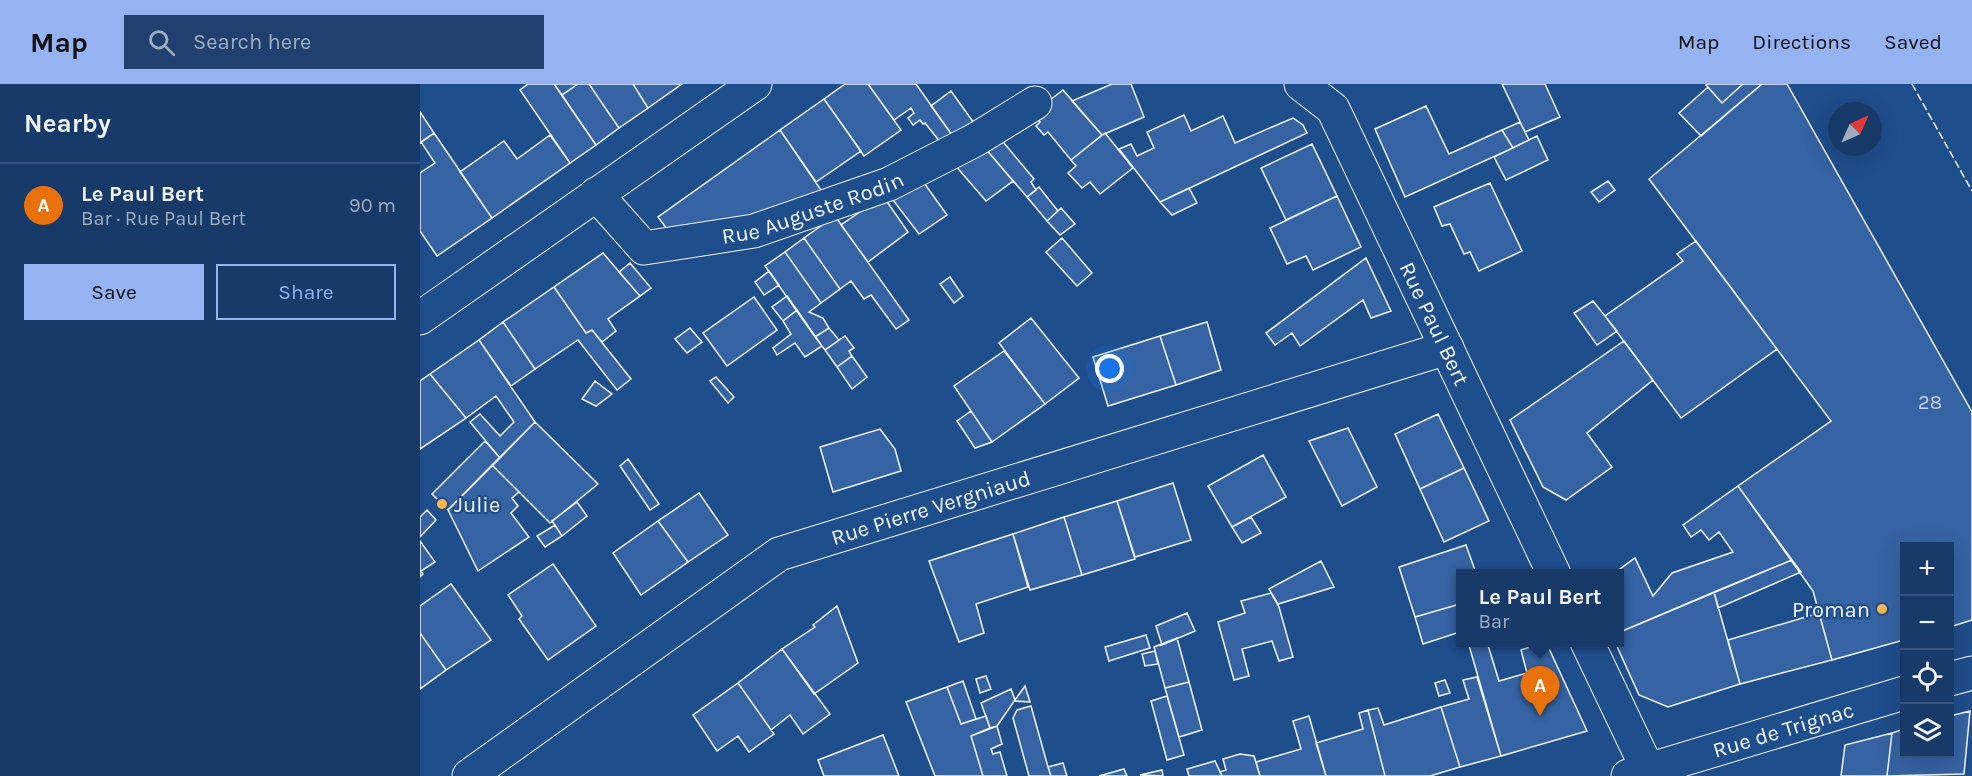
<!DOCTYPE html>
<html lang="en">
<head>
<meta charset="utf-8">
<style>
	body { margin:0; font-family:Karla,sans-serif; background:#20416f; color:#f1f3f6 }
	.controls { position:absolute; right:18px; bottom:18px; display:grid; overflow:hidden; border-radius:0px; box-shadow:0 6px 24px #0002 }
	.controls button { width:54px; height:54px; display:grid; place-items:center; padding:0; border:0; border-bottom:2px solid #36547d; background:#173a69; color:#f1f3f6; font:30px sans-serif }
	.compass { position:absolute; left:1408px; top:18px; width:54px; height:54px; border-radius:50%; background:#173a69; box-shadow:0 6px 24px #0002; rotate:45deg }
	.you { position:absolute; left:690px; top:285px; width:21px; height:21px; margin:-15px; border:4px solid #fff; border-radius:50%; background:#1a73e8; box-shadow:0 0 0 9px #1a73e833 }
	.badge { display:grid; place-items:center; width:39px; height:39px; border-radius:50%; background:#95b2f1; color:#fff; font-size:20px; font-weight:700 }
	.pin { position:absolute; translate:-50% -50px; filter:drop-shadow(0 2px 3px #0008) }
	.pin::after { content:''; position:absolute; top:32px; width:21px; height:18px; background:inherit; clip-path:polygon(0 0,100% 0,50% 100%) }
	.popup { position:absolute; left:1036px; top:485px; width:168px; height:78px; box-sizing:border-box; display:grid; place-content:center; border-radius:0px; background:#173a69; filter:drop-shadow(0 2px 4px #0005); font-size:20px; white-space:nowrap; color:#9eadc0 }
	.popup b { font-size:22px; color:#f1f3f6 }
	.popup::after { content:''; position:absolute; left:50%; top:100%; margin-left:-12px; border:12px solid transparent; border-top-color:#173a69 }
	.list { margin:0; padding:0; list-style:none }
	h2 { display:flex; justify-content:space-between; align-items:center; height:78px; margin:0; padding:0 24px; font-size:26px }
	h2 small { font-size:20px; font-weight:400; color:#9eadc0 }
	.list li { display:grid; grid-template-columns:39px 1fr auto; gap:18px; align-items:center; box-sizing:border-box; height:84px; padding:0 24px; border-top:2px solid #36547d }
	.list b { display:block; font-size:22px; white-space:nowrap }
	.list p { margin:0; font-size:20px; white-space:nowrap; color:#9eadc0 }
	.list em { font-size:20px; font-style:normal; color:#9eadc0 }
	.actions { display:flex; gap:12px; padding:18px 24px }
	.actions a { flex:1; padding:14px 0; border:2px solid #95b2f1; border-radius:0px; text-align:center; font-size:21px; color:#95b2f1 }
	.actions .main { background:#95b2f1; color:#111 }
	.icon { flex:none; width:33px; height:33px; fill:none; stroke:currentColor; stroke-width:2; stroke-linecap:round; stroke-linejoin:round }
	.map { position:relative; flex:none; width:1552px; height:692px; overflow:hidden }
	header { display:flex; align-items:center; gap:36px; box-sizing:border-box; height:84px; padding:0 30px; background:#95b2f1; color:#111 }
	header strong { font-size:28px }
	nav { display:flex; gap:33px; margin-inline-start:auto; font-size:21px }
	.search { width:420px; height:54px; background:#20416f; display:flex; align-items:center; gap:15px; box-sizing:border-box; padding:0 21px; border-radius:0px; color:#9eadc0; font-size:22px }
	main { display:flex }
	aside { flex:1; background:#173a69 }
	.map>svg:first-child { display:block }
	.building { fill:#3563a3; stroke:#f2f6ff; stroke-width:1.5 }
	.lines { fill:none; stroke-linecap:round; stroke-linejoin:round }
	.minor-casing { stroke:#f2f6ff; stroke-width:35 }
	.minor { stroke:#1f4e8c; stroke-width:33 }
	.fence { stroke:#f2f6ff; stroke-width:1.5; stroke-dasharray:8 3; stroke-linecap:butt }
	.poi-dot { fill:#ffb74d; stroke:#1f4e8c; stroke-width:2 }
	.labels { text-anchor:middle; stroke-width:4.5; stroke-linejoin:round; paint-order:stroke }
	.number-label { font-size:20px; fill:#c3d1e8 }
	.street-label { font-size:22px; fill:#f2f6ff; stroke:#1f4e8c }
	.poi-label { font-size:22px; fill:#f2f6ff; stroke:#1f4e8c; text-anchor:start }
</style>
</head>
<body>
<header>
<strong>Map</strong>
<div class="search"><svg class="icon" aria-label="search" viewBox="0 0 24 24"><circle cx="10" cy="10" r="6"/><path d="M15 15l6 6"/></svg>Search here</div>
<nav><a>Map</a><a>Directions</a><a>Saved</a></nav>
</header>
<main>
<aside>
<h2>Nearby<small></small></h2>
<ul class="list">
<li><span class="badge" style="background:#e8710a">A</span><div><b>Le Paul Bert</b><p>Bar · Rue Paul Bert</p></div><em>90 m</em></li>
</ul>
<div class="actions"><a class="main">Save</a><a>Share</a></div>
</aside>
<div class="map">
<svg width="1552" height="692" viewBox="0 0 1552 692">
	<rect width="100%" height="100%" fill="#1f4e8c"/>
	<path class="building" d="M108 0H134L176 61 150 79 100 6Z
		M134 0H158L142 11Z
		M158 0H169L199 44 176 61 142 11Z
		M169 0H213L228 24 199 44Z
		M213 0H262L228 24Z
		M448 0H496L537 58 525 64 505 39 503 40 500 36 493 41 488 34 494 29 491 24 474 36Z
		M448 0 481 46 444 72 404 15 425 0Z
		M692 0H711L724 33 682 51 652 17Z
		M1082 0H1125L1140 33 1105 48Z
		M1288 0H1323L1302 19 1286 1Z
		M1323 0H1342L1281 52 1259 29 1288 3 1302 19Z
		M1342 0H1367L1552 328V536L1530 543V463H1484V556L1412 576 1393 507 1318 402 1411 337 1229 95Z
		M643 6 682 51 651 76 628 48 624 51 616 42 620 38 612 30Z
		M531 7 559 46 537 58 511 22Z
		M404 15 441 67 396 98 360 46Z
		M1006 22 1029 70 1082 46 1093 64 985 113 955 45Z
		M0 28 14 49 0 59Z
		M764 31 771 47 803 32 815 59 873 34 883 41 887 49 740 118 699 65 711 60 717 72 734 64 727 48Z
		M1100 38 1109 56 1093 64 1082 46Z
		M360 46 405 112 301 140 250 149 238 133Z
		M14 49 72 134 17 172 0 147V89L15 79 1 58Z
		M685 49 713 84 680 110 670 98 662 104 648 89 656 82 651 76Z
		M130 51 150 79 72 134 40 88 84 57 97 75Z
		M1117 52 1128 76 1086 96 1074 73Z
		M579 53 614 95 611 98 616 106 607 113 565 64Z
		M892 60 917 112 866 136 841 84Z
		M565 64 593 97 566 117 534 80Z
		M502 96 527 131 499 150 473 116Z
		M1188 97 1195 106 1179 118 1171 108Z
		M1070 99 1102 167 1059 187 1050 168 1044 170 1030 140 1022 142 1014 123Z
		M619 103 638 127 627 137 607 113Z
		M769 104 777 119 752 131 740 118Z
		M463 112 488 148 448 178 421 141Z
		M917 112 941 163 893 186 886 172 867 180 850 144Z
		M641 124 655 140 640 151 627 137Z
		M415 132 489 236 476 245 451 211 444 215 431 197 420 205 384 154Z
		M384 154 420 205 401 219 365 168Z
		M642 154 672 189 657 202 626 168Z
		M1276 157 1357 265 1261 334 1185 232 1263 177 1257 170Z
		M365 168 401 219 389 228 403 234 409 244 395 253 345 182Z
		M183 169 220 212 188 235 196 247 182 258 172 246 166 249 134 203Z
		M946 174 971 227 951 234 943 216 880 262 872 249 855 261 846 249Z
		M210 179 231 204 220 212 199 188Z
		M349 187 359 201 344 211 335 198Z
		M530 193 543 212 534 219 520 200Z
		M134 203 166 249 172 246 211 295 197 306 158 256 115 285 83 238Z
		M367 212 377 226 363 237 352 223Z
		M334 213 357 246 307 282 283 249Z
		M1173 217 1197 247 1177 261 1154 229Z
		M377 226 402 262 385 273 375 259 357 271 353 264 371 250 363 237Z
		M611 234 659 294 625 320 579 259Z
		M83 238 115 285 91 302 59 256Z
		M787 238 801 286 756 301 740 252Z
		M270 244 282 258 267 269 255 255Z
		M409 244 419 256 405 266 395 253Z
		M425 252 434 264 429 267 432 272 417 283 405 266Z
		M740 252 756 301 688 322 673 273Z
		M59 256 115 338 80 374 50 338 60 330 80 352 94 338 76 312 46 334 10 290Z
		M1204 257 1233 296 1167 349 1192 383 1146 416 1123 403 1090 336Z
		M584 267 625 320 572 358 534 302Z
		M432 272 447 293 432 305 417 283Z
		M10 290 46 334 0 365V297Z
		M296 293 314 313 308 319 290 297Z
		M175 297 192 310 176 322 162 315Z
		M551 327 572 358 555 364 537 337Z
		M1018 330 1044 384 1000 405 975 350Z
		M115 338 178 400 130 439 72 381Z
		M928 344 957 403 922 422 889 357Z
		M460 345 475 365 481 387 413 408 400 363Z
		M65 357 80 374 28 426 12 410Z
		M843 371 866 413 812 443 788 402Z
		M208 375 239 420 230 426 200 382Z
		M72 381 99 408 92 414 98 422 91 429 109 453 58 487 28 426Z
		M1044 384 1069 437 1024 458 1000 405Z
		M753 399 771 456 715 473 697 417Z
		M1318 402 1372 476 1200 548V490H1193L1215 474 1233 512 1252 489 1313 468 1299 448 1289 456 1281 446 1271 453 1263 441Z
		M279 409 308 451 268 478 238 437Z
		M697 417 715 475 662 491 644 433Z
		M157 418 167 432 142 452 132 437Z
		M7 426 16 436 0 453V433Z
		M644 433 662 491 610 506 593 450Z
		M831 433 841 449 822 459 812 443Z
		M238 437 268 478 221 511 193 469Z
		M135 441 142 452 125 463 117 452Z
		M593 450 608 503 556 520 564 549 539 558 509 477Z
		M0 457 15 478 1 487 3 490 0 493Z
		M1046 461 1056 489 1040 490V520L995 533 979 483Z
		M1372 476 1381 488 1298 524 1294 508Z
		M901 477 914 503 858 520 849 505Z
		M133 480 176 542 128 576 99 535 102 532 88 511Z
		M31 500 71 556 26 586 0 549V522Z
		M1294 508 1320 600 1248 623 1219 611 1195 558H1200V548Z
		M851 509 859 523 873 573 859 577 852 557 822 565 829 592 814 596 798 538 825 529 821 517Z
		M1040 520V548L1003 560 995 533Z
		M417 522 438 579 394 610 362 565 395 543 393 541Z
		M767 529 775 547 742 561 736 542Z
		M1399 529 1412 576 1320 600 1308 556Z
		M0 549 26 586 0 605Z
		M726 551 730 564 689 577 685 563Z
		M757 554 769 598 745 604 734 563Z
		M1048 558H1067L1079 597 1107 589 1101 566 1110 563 1108 558H1126L1167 647 1081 672Z
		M362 565 410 630 383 650 370 631 351 646 318 599Z
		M735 567 738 580 725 582 722 570Z
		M566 592 571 605 560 609 556 595Z
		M1057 593 1081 672 1040 683 1021 623 1049 615 1043 596Z
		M1025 596 1030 609 1019 612 1015 599Z
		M543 597 556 635 541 640 527 603Z
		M769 598 782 646 759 653 745 604Z
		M318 599 354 650 329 668 318 652 297 667 273 631Z
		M605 602 610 618 594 617 595 616Z
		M527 603 541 640 566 632 570 644 551 652 563 692H515L486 618Z
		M591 605 595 616 577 642 570 644 561 619Z
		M747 612 764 671 747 676 731 617Z
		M611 622 628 683 631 692H609L593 634 597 626Z
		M1021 623 1040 683 1010 692H965L948 626 958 624 964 641Z
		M948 626 965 692H906L896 659 943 645 939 629Z
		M1550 627 1544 690 1467 692 1472 649 1484 645V670H1530V632Z
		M889 632 906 692H840L836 678 881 665 873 637Z
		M577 642 582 660 571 665 573 670 580 668 587 692H563L551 652Z
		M1472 649 1467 692H1421L1425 661Z
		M463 651 479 692H404L398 676Z
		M820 670 834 672 840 692H802L800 688 806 686 803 675Z
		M795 677 802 692H769L767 685Z
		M643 679 647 692H631L628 683Z
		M704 685 707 692H679Z
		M742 686 743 692 720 691Z"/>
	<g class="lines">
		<g class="minor-casing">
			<g id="minor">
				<path id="s1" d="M881 0 913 25 1134 490"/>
				<path id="s2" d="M176 110 224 164 334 147 469 100 555 56 615 19"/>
				<path d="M0 234 335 0"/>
				<path d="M1167 558 1228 686"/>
				<path d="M1530 595 1552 589"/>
				<path id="s3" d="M49 692 359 470 1027 264"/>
				<path id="s4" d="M1208 692 1484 609"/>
			</g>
		</g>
		<use href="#minor" class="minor"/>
		<path class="fence" d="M1492 0 1552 107"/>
	</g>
	<g class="poi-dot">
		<circle cx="22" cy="420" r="6"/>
		<circle cx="1462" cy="525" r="6"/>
	</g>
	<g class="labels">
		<g class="number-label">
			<text x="1510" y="325">28</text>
		</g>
		<g class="street-label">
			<text dy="8" stroke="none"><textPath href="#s2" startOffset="246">Rue Auguste Rodin</textPath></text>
			<text dy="8" stroke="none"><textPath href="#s1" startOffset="278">Rue Paul Bert</textPath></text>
			<text dy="8" stroke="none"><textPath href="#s3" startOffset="540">Rue Pierre Vergniaud</textPath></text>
			<text dy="8" stroke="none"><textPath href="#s4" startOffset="162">Rue de Trignac</textPath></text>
		</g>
		<g class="poi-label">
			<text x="34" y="428">Julie</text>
			<text x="1450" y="533" text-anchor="end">Proman</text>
		</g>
	</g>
</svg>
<div class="controls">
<button>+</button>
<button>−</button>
<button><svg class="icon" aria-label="locate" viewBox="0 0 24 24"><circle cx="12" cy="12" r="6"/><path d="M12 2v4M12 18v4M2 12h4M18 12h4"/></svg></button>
<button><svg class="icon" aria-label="layers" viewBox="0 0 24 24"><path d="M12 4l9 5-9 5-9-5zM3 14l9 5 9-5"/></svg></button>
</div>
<svg class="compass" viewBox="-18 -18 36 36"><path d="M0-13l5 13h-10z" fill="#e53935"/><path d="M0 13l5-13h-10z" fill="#9eadc0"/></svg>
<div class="you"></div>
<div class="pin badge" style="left:1120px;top:632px;background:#e8710a">A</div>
<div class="popup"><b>Le Paul Bert</b>Bar</div>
</div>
</main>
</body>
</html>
